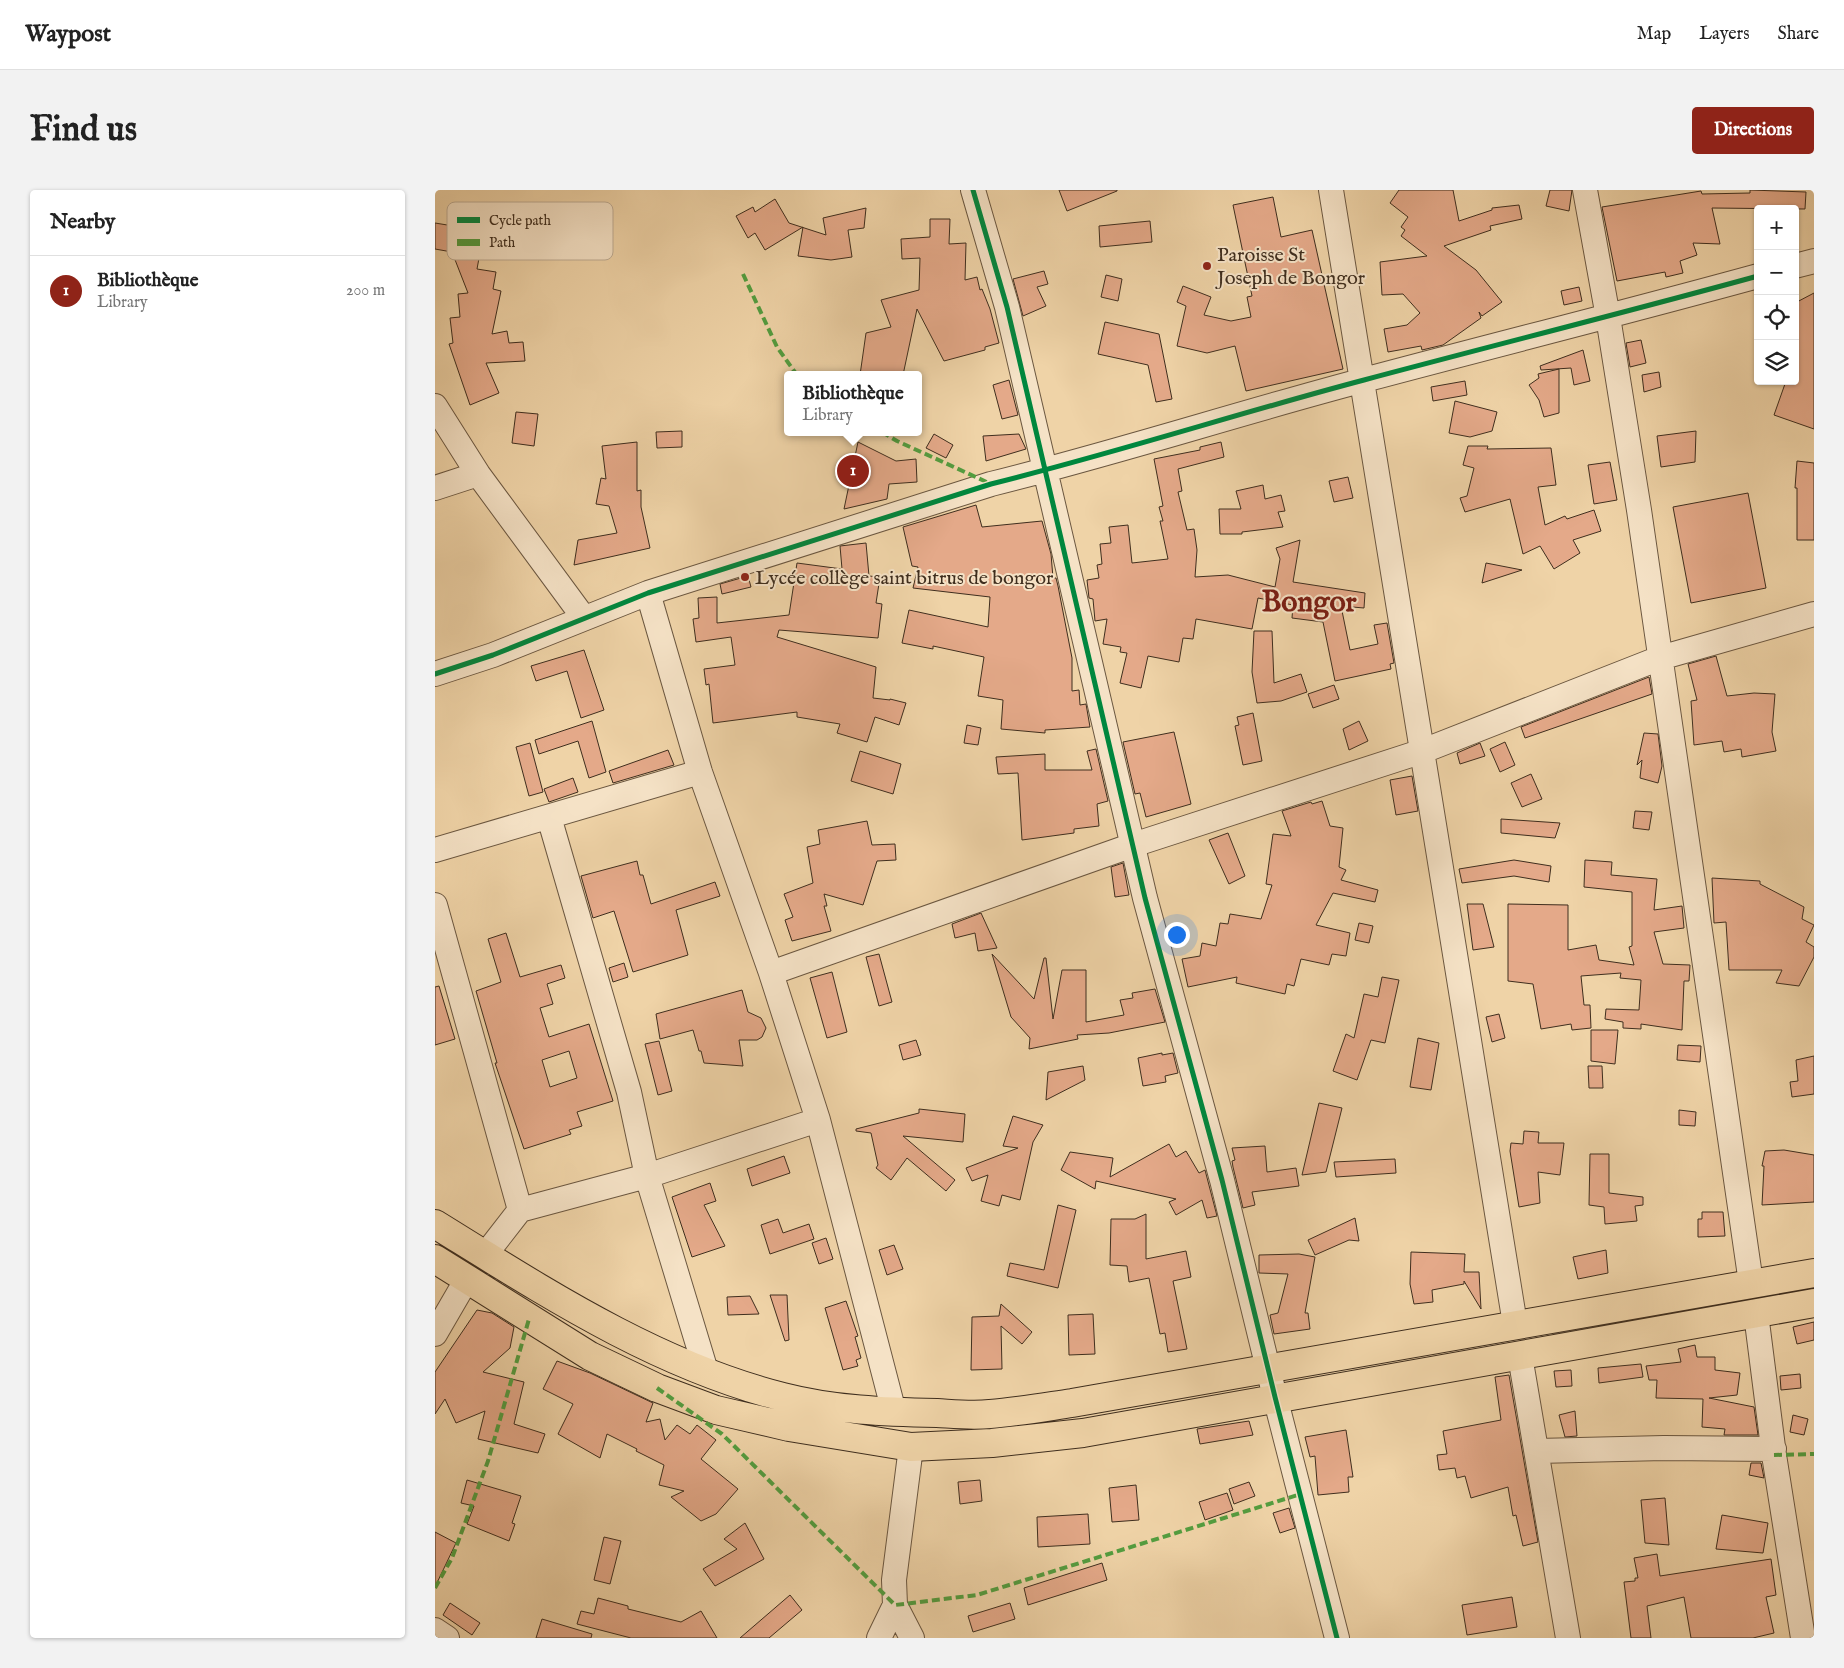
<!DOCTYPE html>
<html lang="en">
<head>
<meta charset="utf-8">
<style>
	body { margin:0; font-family:"IM FELL English",serif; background:#f2f2f2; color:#222 }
	.controls { position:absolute; right:15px; top:15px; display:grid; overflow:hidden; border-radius:5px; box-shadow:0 1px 4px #0004 }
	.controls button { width:45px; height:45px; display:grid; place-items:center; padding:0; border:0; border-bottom:1px solid #e0e0e0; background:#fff; color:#222; font:25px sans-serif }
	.you { position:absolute; left:741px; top:744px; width:18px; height:18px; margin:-12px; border:4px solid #fff; border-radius:50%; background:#1a73e8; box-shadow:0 0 0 8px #1a73e833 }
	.badge { display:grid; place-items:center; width:32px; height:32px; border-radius:50%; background:#8f2418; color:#fff; font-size:16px; font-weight:700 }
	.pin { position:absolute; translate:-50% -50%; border:2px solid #fff; box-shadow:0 1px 5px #0006 }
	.popup { position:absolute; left:349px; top:181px; width:138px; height:65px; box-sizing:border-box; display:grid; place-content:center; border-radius:5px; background:#fff; filter:drop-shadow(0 1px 4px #0005); font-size:16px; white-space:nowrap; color:#767676 }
	.popup b { font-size:19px; color:#222 }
	.popup::after { content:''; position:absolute; left:50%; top:100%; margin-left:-10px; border:10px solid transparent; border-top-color:#fff }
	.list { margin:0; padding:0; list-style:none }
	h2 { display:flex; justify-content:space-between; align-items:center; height:65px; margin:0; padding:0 20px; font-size:21px }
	h2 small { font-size:16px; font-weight:400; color:#767676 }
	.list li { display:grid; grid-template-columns:32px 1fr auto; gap:15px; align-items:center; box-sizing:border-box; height:70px; padding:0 20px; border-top:1px solid #e0e0e0 }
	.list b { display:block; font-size:19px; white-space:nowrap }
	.list p { margin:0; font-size:16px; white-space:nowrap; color:#767676 }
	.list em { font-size:16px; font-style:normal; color:#767676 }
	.icon { flex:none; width:28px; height:28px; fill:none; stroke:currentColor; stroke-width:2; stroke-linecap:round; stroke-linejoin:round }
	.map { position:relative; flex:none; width:1379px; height:1448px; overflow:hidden; border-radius:5px }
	header { display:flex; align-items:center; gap:30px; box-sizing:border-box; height:70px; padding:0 25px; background:#fff; border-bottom:1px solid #e0e0e0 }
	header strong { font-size:24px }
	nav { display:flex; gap:28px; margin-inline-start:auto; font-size:18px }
	.intro { display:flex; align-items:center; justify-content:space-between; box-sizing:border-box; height:120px; padding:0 30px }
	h1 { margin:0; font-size:35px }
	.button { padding:12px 22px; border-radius:5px; background:#8f2418; color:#fff; font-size:18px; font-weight:700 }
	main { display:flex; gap:30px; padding:0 30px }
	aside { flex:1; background:#fff; border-radius:5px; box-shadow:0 1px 4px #0004 }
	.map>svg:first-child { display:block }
	.building { fill:#e4a989; stroke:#3f2e1e; fill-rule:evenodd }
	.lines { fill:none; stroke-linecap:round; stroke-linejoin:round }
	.minor-casing { stroke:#6b5740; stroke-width:26 }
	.major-casing { stroke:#3f2e1e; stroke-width:30 }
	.minor { stroke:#f5e2c6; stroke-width:24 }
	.major { stroke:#efd3a7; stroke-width:28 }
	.quiet { stroke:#539d3f; stroke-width:4; stroke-dasharray:8 4; stroke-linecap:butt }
	.cycleway-casing { stroke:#f5e2c6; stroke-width:8 }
	.cycleway { stroke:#00873e; stroke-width:5 }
	.poi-dot { fill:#8f2418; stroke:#f5e2c6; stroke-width:2 }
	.labels { text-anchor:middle; stroke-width:4; stroke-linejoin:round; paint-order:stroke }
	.poi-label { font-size:20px; fill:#3f2e1e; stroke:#f5e2c6; text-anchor:start }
	.town-label { font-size:30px; font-weight:bold; fill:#7a1f14; stroke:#f5e2c6 }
	.key { fill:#f5e2c6; stroke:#beac94; stroke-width:1 }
	.key-label { font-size:14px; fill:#3f2e1e }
</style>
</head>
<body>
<header>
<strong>Waypost</strong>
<nav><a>Map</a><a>Layers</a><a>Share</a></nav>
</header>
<div class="intro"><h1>Find us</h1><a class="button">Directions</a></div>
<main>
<aside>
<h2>Nearby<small></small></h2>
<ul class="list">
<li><span class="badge">1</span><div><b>Bibliothèque</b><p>Library</p></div><em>200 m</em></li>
</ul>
</aside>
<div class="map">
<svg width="1379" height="1448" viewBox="0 0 1379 1448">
	<rect width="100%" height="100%" fill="#efd3a7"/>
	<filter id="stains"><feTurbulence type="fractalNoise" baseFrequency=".004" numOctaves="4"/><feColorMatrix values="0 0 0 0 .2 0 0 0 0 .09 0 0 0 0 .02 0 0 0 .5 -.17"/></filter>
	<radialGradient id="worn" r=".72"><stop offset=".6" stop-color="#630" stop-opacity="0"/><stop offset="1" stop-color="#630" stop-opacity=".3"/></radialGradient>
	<path class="building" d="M624 0H682V1L632 21Z
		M964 0H1018L1024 31 1057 20V18L1084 15 1087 29 1055 36 1056 40 1009 56 1041 80 1067 112 1047 126 1044 122 1046 128 1008 155 987 160 986 156 953 162 949 139 972 135 985 123 968 104 947 105 945 72 992 66 966 46 970 40 966 37 973 27 955 13Z
		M1115 0H1137L1134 21 1111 16Z
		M1315 0 1371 2 1370 19 1277 18 1285 54 1258 53 1262 65 1245 71 1248 83 1231 87 1230 82 1182 91 1167 17 1266 1 1267 4 1315 3Z
		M838 7 846 47 877 40 908 179 811 201 800 156 772 163 742 156 751 116 742 112 748 96 776 107 769 125 796 131 816 127 812 107 817 106 798 15Z
		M340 9 354 33 391 45 388 28 431 18 429 38 413 40 417 67 396 70 363 66 368 37 330 60 320 43 313 48 301 26 318 17 320 22Z
		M495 29H515L514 54 531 53 530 90 542 87 545 100 547 99 555 119 564 153 550 157V160L509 171 482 119 468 185H425L431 143 456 137 446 110 484 100 485 68 467 69 466 49 495 47Z
		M715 31 717 52 665 57 664 36Z
		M0 33 49 41 42 79 61 82 58 99 66 101 57 144 72 141 74 153 88 152 90 171 51 173 64 203 35 215 14 154 18 153 15 128 25 127 23 104 33 103 17 62 0 59Z
		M609 81 613 94 602 97 611 116 588 126 578 89Z
		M671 85 687 89 683 111 666 107Z
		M1144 97 1147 111 1129 115 1126 101Z
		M1379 103V239L1339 225 1351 191H1360V113Z
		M670 132 724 144 737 209 721 212 713 175 663 164Z
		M1206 150 1211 173 1195 177 1191 153Z
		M1148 160 1155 191 1139 195 1136 178 1106 180 1105 176Z
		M1124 179V223L1109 227 1104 210 1094 195 1104 188 1103 184Z
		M1224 182 1226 197 1209 202 1207 185Z
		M574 190 583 225 567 229 558 195Z
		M1030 191 1032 205 998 211 996 197Z
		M1020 211 1062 222 1057 241 1035 247 1014 243Z
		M81 222 103 224 99 256 77 253Z
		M247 241V257L222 258 221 242Z
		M1261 241 1260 272 1226 277 1222 246Z
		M499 244 518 255 511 268 491 258Z
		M584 244 591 259 551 271 548 246Z
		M202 252V301L206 300V317L215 358 139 375 143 350 182 343 174 316 161 314 166 288 171 289 167 256Z
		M423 252 461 271 481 269 482 292 454 294 452 309 409 319Z
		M786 252 789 267 743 279 747 301 743 302 752 340 759 339 762 360 760 387 793 385 840 397 845 369 841 358 865 350 858 392 930 403 929 418 906 416 915 460 943 454 939 435 952 433 959 473 955 474 956 479 900 491 888 432 857 428 858 415 823 408 817 439 761 429 758 449 748 448 744 472 713 466 706 498 685 493 692 463 685 462 686 457 668 454 672 429 660 431 658 409 654 408 652 390 664 388 662 375 667 374 665 354 676 353 674 337 693 335 697 373 733 369 725 331H728L724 317 728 316 719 269 765 260V257Z
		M1033 256H1053L1052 259 1116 258 1121 295 1103 297 1110 335 1130 326 1132 329 1159 320 1166 341 1138 350 1145 363 1119 379 1105 356 1088 364 1075 309 1030 322 1025 308 1032 306 1039 278 1028 275Z
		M1362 271 1379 273V350H1362V298H1360Z
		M1175 272 1182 310 1159 314 1153 275Z
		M913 287 918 308 899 312 894 291Z
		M828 295 830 309 846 305 850 321 843 322 848 337 807 342V344H785L784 319H806L801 301Z
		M1313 303 1331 398 1256 413 1238 317Z
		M541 315 547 337 607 331 616 364 618 388H621L623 396 637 468V501L644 500 645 515 651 514 655 537 610 540V543L566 539 568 510 543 506 549 467 498 456V459L467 453 474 420 553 437 555 407 478 398 483 377 477 376 468 337Z
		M431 353 434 386 445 387 441 413 447 414 443 448 344 440 342 447 441 477 438 508 455 510V509L471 513 464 535 440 527 432 552 402 543 405 534 362 527V522L278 533 274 494 271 495 269 479 300 475 296 447 261 452 258 429 264 428 263 408 282 407V433L354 425 362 373 407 379 405 356Z
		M1051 373 1087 380 1047 393Z
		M313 386 316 397 287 404 285 394Z
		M819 441H837L839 493 866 484 872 502 846 511 822 513 817 482Z
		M149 460 169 520 146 528 132 481 101 491 96 476Z
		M1281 466 1292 506 1319 503 1340 504 1337 542 1341 561 1307 567 1306 559 1289 562 1287 551 1259 555 1256 511 1262 510 1253 474Z
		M1214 487 1217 504 1090 548 1086 537Z
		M899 495 904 509 878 518 873 504Z
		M818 523 827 571 808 575 800 536 804 535 802 527Z
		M157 531 171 582 154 588 143 551 104 564 100 550Z
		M924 531 933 551 914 560 908 539Z
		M532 535 546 538 543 555 529 553Z
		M739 542 756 614 711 627 705 603 700 604 688 552Z
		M1209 543 1223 544 1227 576 1223 593 1205 588 1207 570 1202 575Z
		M1070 552 1080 575 1065 582 1055 559Z
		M95 553 108 602 94 606 81 557Z
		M1045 553 1050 566 1025 574 1022 563Z
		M661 559 673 611 662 614 664 636 639 639V643L587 650 583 583 563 584 561 567 610 564V580H657L652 561Z
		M233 560 239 575 178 593 174 581Z
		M425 561 466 574 458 604 416 591Z
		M1096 584 1107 609 1087 617 1076 593Z
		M977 586 983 621 961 625 955 590Z
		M138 588 143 602 114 612 109 599Z
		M887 611 895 636 908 638 904 677 911 680 906 690 943 700 940 712 898 703 881 735 915 743 911 766 897 764 894 775 866 769 859 796 852 794 850 804 801 793 802 787 753 797 747 769 765 766 767 753 781 756 785 733 793 734 795 724 826 729 837 695 831 694 838 644 856 646 847 621 876 612 877 614Z
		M1200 621 1217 622 1214 640 1198 638Z
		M1066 629 1125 633 1120 648 1066 643Z
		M432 631 437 655 460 654 461 670 442 671 428 715 389 704 392 716H389L396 741 357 751 350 730 358 727 349 704 378 693 372 657 385 654 383 640Z
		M793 643 810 686 794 694 774 650Z
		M1079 670 1116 676 1114 692 1079 686 1027 693 1024 679Z
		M1150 670 1177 672 1176 685 1222 689 1219 720 1247 716 1249 738 1219 742 1228 774 1255 775 1254 791H1249L1247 840 1206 834V839L1188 838V832L1170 829 1171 819 1204 820 1206 790 1185 788 1186 783 1146 786 1149 815H1155L1156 838 1137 840 1136 834 1106 839 1098 794 1073 791V714L1133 715V760L1161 755 1164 770 1199 775 1194 757 1197 756V702L1149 697Z
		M202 671 205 685H208L216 714 280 692 285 706 241 720 253 765 198 782 179 721 158 728 146 686Z
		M688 673 694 705 680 707 676 677Z
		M1277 688 1325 691V694L1369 717 1367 729 1379 735 1371 752 1379 757V767L1364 796 1341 793 1347 780H1294L1291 732 1279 733Z
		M1032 714H1048L1059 757 1038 760Z
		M546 723 562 758 543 761 540 743 520 748 517 734Z
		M924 733 938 736 934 753 920 750Z
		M71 743 85 787 126 775 130 788 112 794 118 814 105 818 114 847 154 834 178 911 142 922 147 936 134 940 136 944 89 959 60 873H62L41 801 66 792 53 749ZM134 861 142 888 115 897 107 870Z
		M444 764 457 812 444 816 431 767Z
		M557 764 599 809 609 768H611L618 829 627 780H651V832L689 825 685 810 698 808 697 803 720 799 730 832 674 843 642 845 643 849 594 859 595 848 576 827Z
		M189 773 193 787 178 792 174 778Z
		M397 782 412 842 392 848 375 788Z
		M947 787 964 790 950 853 936 850 922 890 898 881 911 844 919 848 929 804 943 807Z
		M4 796 20 849 0 855V797Z
		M307 800 313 822 326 828 331 838 327 847 322 850H304L308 876 269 873 266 861H264L258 840 225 849 221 824Z
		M1064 824 1070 848 1057 852 1051 827Z
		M1156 840H1183L1180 874 1156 871Z
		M983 848 1004 853 996 900 975 897Z
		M481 850 486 865 468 870 464 855Z
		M224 851 237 901 223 905 210 854Z
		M1243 855 1266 856 1265 872 1242 870Z
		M727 863V865L738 863 743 883 730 886 731 892 708 896 703 868Z
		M1379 866V904L1357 907 1355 892 1363 891 1361 870Z
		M648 876 650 890 611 910 613 882Z
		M1153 876H1167L1168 898H1154Z
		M884 913 907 918 891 982 867 985Z
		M484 919 530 924 528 952 468 946 520 990 511 1001 472 968 456 990 441 978 443 975 436 943 421 941V939L484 923Z
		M1244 920 1261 922 1260 936 1244 935Z
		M578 926 608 935 598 952 585 1010 567 1005 564 1016 546 1011 553 985 537 991 531 978 583 958 568 956Z
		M1089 941 1104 942 1103 953H1129L1125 985 1103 982 1105 1013 1084 1017 1075 961 1076 953 1088 954Z
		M734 954 741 967 751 961 764 983 770 980 782 1026 772 1028 767 1010 741 1025 734 1012 741 1009 661 991 660 999 626 980 635 962 678 968 675 987Z
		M830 956 832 982 861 978 864 996 817 1002 820 1015 808 1018 798 977 797 971 800 970 797 958Z
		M1349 960 1379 965V1012L1327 1015 1329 976H1327L1330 961Z
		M1155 964H1174V1003L1208 1007V1015L1200 1016 1202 1031 1170 1034 1169 1017 1154 1015Z
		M349 966 355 983 317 996 312 979Z
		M960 969 961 983 901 987 899 972Z
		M275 993 281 1011 269 1015 290 1056 257 1067 237 1007Z
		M623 1015 641 1020 623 1098 572 1086 575 1073 609 1080Z
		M1267 1022H1288L1290 1046 1263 1047V1029H1267Z
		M711 1024V1069L751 1061 756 1087 738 1091 752 1159 733 1162 730 1143 725 1144 714 1088 694 1092 692 1076 675 1075 676 1029H700Z
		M920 1028 924 1051 914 1050 880 1065 873 1050Z
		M343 1029 348 1043 374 1034 379 1049 335 1064 326 1035Z
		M391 1048 398 1069 384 1074 377 1053Z
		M459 1055 468 1079 452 1085 444 1060Z
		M1171 1060 1173 1083 1143 1089 1138 1067Z
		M976 1062 1030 1064 1029 1082H1044L1046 1119 1029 1091V1094L997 1100 998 1112 979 1114 975 1094Z
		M864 1064 880 1067 870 1123H873L875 1139 839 1144 835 1125 843 1123 853 1084 824 1083V1065Z
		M335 1105H352L354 1150 350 1151Z
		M315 1106 324 1124 293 1125 292 1107Z
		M411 1111 423 1146 420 1147 426 1168 421 1170 423 1176 408 1180 390 1118Z
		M566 1114 597 1142 587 1154 566 1136 567 1179 536 1180 537 1127 564 1126Z
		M42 1120 57 1123 79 1137 75 1158 48 1182 89 1192 79 1234 110 1244 103 1263 43 1249 50 1221 21 1233 10 1209 0 1224V1182Z
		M658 1124 660 1164 634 1165 633 1125Z
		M1379 1132V1150L1362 1154 1358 1137Z
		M1260 1155 1262 1167H1280V1180L1305 1183 1302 1205 1274 1208 1319 1217 1323 1245H1289L1290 1239 1267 1237 1268 1209 1221 1208 1222 1190H1214L1211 1176 1246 1172 1243 1159Z
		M122 1171 155 1183 218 1213 211 1232 225 1229 230 1250 242 1235 255 1244 262 1235 281 1250 266 1269 303 1299 281 1324 266 1331 236 1307 249 1301 224 1295 229 1275 201 1261 202 1259 172 1244 165 1268 123 1244 138 1214 108 1199Z
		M1206 1174 1208 1187 1164 1193 1163 1178Z
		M1136 1180 1137 1196 1121 1197 1119 1181Z
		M1365 1184 1366 1198 1346 1200 1345 1186Z
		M1074 1185 1103 1352 1088 1356 1081 1325 1078 1326 1073 1297 1036 1308 1030 1286 1022 1288 1020 1278 1004 1280 1002 1265 1012 1264 1008 1241 1066 1230 1060 1187Z
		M1140 1221 1142 1246 1130 1247 1124 1225Z
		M1358 1225 1373 1229 1369 1245 1355 1242Z
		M814 1231 818 1245 765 1254 762 1239Z
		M911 1240 918 1287H913L914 1302 883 1305 880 1266 875 1267 870 1247Z
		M1316 1273H1326L1329 1288 1314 1285Z
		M32 1290 86 1306 77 1333 80 1334 74 1351 32 1334 39 1316 26 1313Z
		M545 1290 547 1311 525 1314 523 1292Z
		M814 1292 820 1306 799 1314 794 1299Z
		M701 1295 704 1330 677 1332 674 1298Z
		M792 1303 798 1320 770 1330 764 1312Z
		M1230 1308 1234 1355 1210 1353 1206 1310Z
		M854 1318 860 1338 845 1343 838 1323Z
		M653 1324 655 1354 603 1357 602 1327Z
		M1287 1325 1333 1333 1328 1363 1281 1359Z
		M310 1333 329 1369 280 1396 268 1379 302 1359 289 1349Z
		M0 1342 21 1353 0 1397Z
		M169 1347 186 1351 175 1394 159 1390Z
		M1222 1364 1225 1386 1336 1369 1341 1405 1331 1407 1339 1443 1318 1448H1256L1249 1407 1212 1416 1216 1448H1196L1189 1392 1200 1391V1388H1203L1199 1368Z
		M667 1373 672 1390 593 1415 589 1398Z
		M355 1405 367 1420 334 1448H305Z
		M1077 1407 1082 1437 1032 1445 1027 1415Z
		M163 1408 193 1416V1419L246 1432 266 1421 282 1448H196L142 1434 146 1421 159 1424Z
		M15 1413 45 1433 37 1445 8 1425Z
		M575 1413 580 1429 538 1442 533 1426Z
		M107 1429 157 1444 156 1448H101Z"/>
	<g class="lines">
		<g class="minor-casing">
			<path id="minor" d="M538 0 572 117 710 708 787 990 840 1207 902 1448
				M896 0 1080 1134
				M1150 0 1173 127 1204 320 1316 1093
				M1360 76 1379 71
				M0 216 43 284 149 428
				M0 298 43 284
				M213 403 265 582 336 783 383 930 459 1222
				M0 484 58 465 213 403 556 294C681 263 804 223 929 190 1060 155 1192 122 1323 86
				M114 627 194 902 212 986 271 1181
				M0 660 265 582
				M0 715 85 1020
				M336 783 698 655 988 561 1225 468 1379 424
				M50 1065 85 1020 212 986 383 930
				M1321 1124 1339 1265 1368 1448
				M0 1144 32 1089
				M1085 1166 1133 1448
				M1102 1261 1229 1258 1339 1259
				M460 1415 477 1448
				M0 1440 12 1448
				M444 1448 460 1415 459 1390 476 1257"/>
		</g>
		<g class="major-casing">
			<path id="major" d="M0 1034C110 1102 221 1175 348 1207 398 1220 451 1222 502 1223 519 1224 537 1226 555 1224 582 1222 610 1217 637 1213L1379 1083
				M0 1069 155 1166 222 1198 281 1220 354 1237 476 1257 557 1253 648 1243 1379 1113"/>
		</g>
		<use href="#minor" class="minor"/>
		<use href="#major" class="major"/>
		<path class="quiet" d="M308 84 342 157 362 185
			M447 242 462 251 556 294
			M222 1198 287 1244 460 1415 542 1405 866 1304
			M1339 1265 1379 1264
			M0 1398 17 1368 53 1271 94 1129"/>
		<g class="cycleway-casing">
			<path id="cycleway" d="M538 0 572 117 710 708 787 990 840 1207 902 1448
				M0 484 58 465 213 403 556 294C681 263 804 223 929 190 1060 155 1192 122 1323 86"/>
		</g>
		<use href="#cycleway" class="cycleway"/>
	</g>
	<g class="poi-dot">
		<circle cx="772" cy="76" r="5"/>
		<circle cx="310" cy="387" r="5"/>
	</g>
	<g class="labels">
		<g class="poi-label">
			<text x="782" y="71">Paroisse St<tspan x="782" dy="23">Joseph de Bongor</tspan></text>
			<text x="320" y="394">Lycée collège saint bitrus de bongor</text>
		</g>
		<g class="town-label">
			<text x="874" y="421">Bongor</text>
		</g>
	</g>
	<rect x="12" y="12" width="166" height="58" rx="8" class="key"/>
	<rect x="22" y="27" width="23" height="6" fill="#00873e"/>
	<rect x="22" y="49" width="23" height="7" fill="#539d3f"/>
	<g class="key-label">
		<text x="54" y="35">Cycle path</text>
		<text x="54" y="57">Path</text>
	</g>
	<rect width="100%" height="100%" filter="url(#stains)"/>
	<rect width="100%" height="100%" fill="url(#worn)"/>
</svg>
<div class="controls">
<button>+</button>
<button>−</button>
<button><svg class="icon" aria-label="locate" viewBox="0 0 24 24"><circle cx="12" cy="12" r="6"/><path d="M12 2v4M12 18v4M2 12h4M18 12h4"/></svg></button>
<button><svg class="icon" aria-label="layers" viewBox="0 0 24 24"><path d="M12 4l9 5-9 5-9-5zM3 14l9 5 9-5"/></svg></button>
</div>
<div class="you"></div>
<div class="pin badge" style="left:418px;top:281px">1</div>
<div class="popup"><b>Bibliothèque</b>Library</div>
</div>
</main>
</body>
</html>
